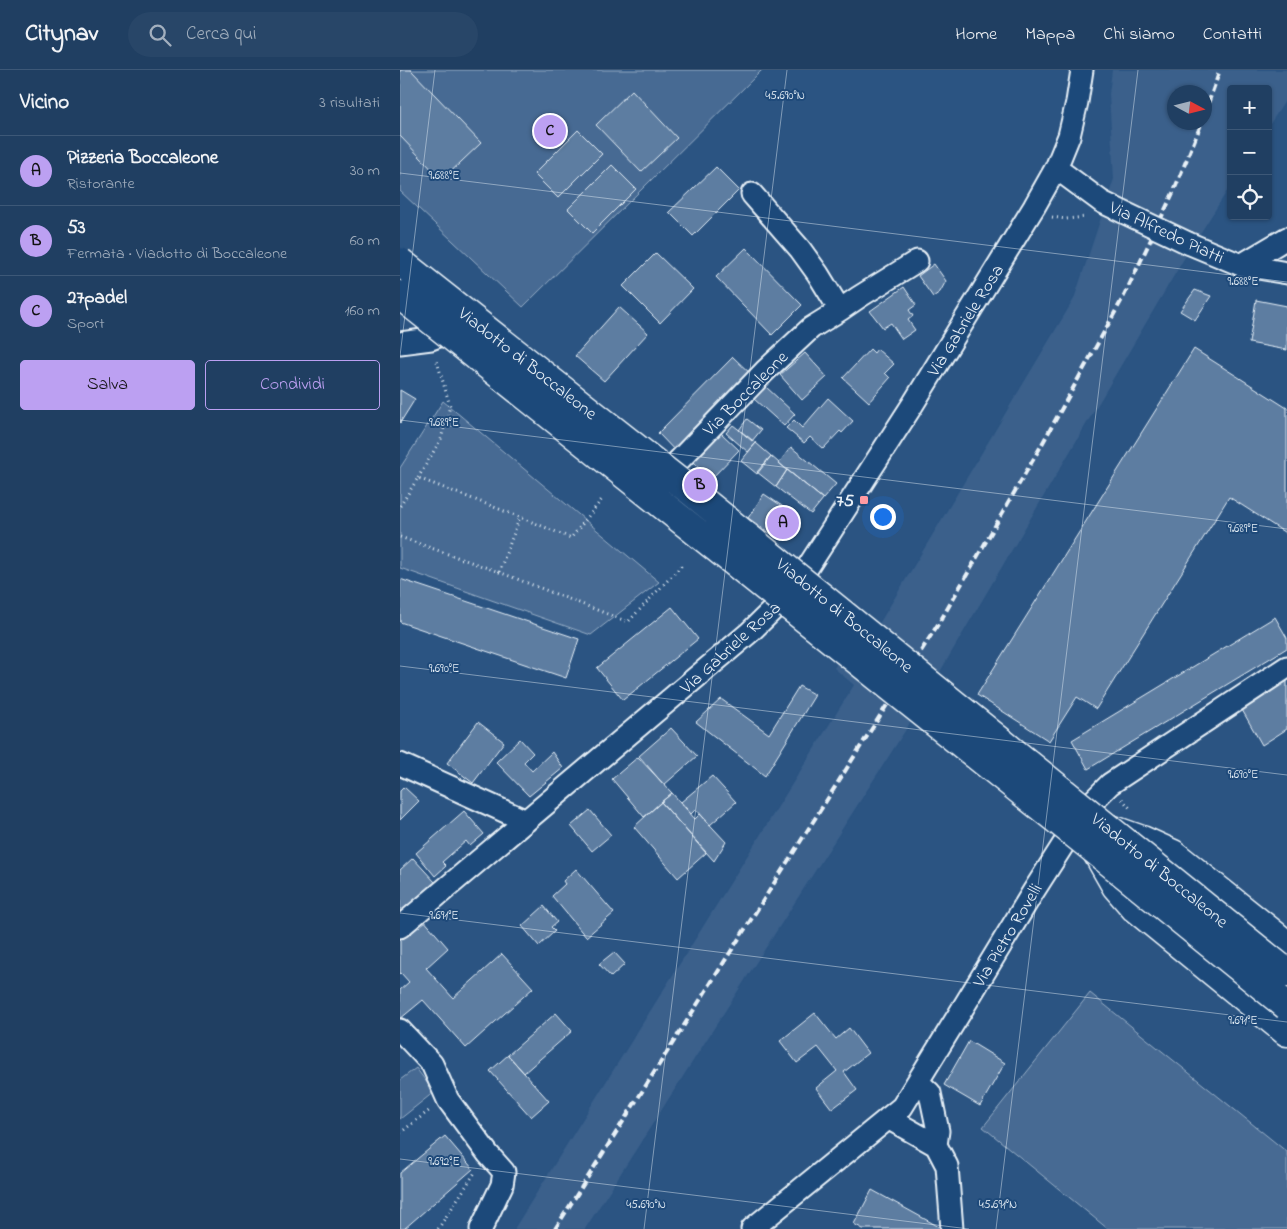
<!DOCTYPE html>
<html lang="it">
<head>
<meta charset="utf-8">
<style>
	body { margin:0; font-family:"Indie Flower",sans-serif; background:#284668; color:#f1f3f6 }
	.controls { position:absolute; right:15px; top:15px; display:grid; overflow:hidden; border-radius:5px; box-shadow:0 1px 4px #0004 }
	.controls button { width:45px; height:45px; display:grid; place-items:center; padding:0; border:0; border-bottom:1px solid #3d5877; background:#203f62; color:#f1f3f6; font:25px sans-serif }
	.compass { position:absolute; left:767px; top:15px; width:45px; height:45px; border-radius:50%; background:#203f62; box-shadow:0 1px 4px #0004; rotate:97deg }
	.you { position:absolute; left:482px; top:446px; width:18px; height:18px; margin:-12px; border:4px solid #fff; border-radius:50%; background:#1a73e8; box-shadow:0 0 0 8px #1a73e833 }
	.badge { display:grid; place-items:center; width:32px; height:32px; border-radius:50%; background:#bca0f2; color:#111; font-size:16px; font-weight:700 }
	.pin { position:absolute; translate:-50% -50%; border:2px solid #fff; box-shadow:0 1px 5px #0006 }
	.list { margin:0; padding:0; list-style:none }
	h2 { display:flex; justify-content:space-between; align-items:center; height:65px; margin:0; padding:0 20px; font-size:21px }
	h2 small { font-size:16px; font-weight:400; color:#a2afbe }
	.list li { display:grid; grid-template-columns:32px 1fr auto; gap:15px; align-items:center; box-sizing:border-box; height:70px; padding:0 20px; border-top:1px solid #3d5877 }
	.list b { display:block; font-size:19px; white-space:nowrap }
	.list p { margin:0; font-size:16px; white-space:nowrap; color:#a2afbe }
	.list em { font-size:16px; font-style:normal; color:#a2afbe }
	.actions { display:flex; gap:10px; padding:15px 20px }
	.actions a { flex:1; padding:11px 0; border:1px solid #bca0f2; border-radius:5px; text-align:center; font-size:18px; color:#bca0f2 }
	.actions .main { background:#bca0f2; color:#111 }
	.icon { flex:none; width:28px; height:28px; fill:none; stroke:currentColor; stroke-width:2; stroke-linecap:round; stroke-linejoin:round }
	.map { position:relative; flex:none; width:887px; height:1159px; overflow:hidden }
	header { display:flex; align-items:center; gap:30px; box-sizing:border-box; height:70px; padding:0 25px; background:#203f62; border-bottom:1px solid #3d5877 }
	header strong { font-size:24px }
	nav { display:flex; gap:28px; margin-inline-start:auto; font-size:18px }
	.search { width:350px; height:45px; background:#284668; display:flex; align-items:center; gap:12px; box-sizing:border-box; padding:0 18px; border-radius:28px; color:#a2afbe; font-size:19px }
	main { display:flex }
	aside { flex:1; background:#203f62 }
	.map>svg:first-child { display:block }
	.built { fill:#3a608b; fill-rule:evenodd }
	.green { fill:#476b93; stroke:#98aec6 }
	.building { fill:#5d7da1; stroke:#e8f1f8 }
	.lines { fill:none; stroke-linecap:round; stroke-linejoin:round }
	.minor-casing { stroke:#e8f1f8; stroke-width:25 }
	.highway-casing { stroke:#e8f1f8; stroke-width:31 }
	.path { stroke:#e8f1f8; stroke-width:3; stroke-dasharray:1 4; stroke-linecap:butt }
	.minor { stroke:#1f4a7a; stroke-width:21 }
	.highway { stroke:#1f4a7a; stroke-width:28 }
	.rail { stroke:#e8f1f8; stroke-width:4; stroke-dasharray:8 4; stroke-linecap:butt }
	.minor-bridge-casing { stroke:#e8f1f8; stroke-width:25; stroke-linecap:butt }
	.highway-bridge-casing { stroke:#e8f1f8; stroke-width:31; stroke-linecap:butt }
	.minor-bridge { stroke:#1f4a7a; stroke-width:21 }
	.highway-bridge { stroke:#1f4a7a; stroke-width:28 }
	.ticks { fill:none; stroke:#e8f1f8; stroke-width:1; stroke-opacity:0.45 }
	.poi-dot { fill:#ff9aa2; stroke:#1f4a7a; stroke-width:2 }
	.labels { text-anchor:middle; stroke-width:4; stroke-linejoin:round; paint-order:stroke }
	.street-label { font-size:18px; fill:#e8f1f8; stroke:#1f4a7a }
	.poi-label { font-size:18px; font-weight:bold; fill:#e8f1f8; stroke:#1f4a7a; text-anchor:end }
	.ticks-label { font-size:12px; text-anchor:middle; fill:#e8f1f8; stroke:#1f4a7a; stroke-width:4; stroke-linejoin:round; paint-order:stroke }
</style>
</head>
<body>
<header>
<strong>Citynav</strong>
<div class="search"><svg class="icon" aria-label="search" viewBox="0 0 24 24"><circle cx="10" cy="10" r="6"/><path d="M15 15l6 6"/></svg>Cerca qui</div>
<nav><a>Home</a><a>Mappa</a><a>Chi siamo</a><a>Contatti</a></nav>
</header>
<main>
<aside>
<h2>Vicino<small>3 risultati</small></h2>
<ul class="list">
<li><span class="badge">A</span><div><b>Pizzeria Boccaleone</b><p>Ristorante</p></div><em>30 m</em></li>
<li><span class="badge">B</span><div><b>53</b><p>Fermata · Viadotto di Boccaleone</p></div><em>60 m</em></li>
<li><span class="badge">C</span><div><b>27padel</b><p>Sport</p></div><em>160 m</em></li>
</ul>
<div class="actions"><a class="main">Salva</a><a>Condividi</a></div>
</aside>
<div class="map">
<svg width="887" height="1159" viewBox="0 0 887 1159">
	<rect width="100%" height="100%" fill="#2b5482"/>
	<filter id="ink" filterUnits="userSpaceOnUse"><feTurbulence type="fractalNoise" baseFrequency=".02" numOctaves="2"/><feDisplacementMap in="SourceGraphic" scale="10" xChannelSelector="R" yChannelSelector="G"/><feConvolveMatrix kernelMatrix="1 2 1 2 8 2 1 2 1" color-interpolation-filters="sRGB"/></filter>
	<g filter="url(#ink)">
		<path class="built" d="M712 0H887V28L868 57V19H831V115L782 192 505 661 185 1159H114L454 615 434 598 468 546 479 554 674 229 714 109 709 24ZM774 22H804V52H774Z"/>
		<path class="green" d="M0 0H362L123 237 0 121Z
			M43 331 259 512 191 565 0 498V398Z
			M690 923 887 1082V1159H708L583 1057Z
			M16 998 34 1022 0 1049V1010Z"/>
		<path class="building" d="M0 0H11L81 73 42 110 0 66Z
			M232 20 277 68 241 102 196 55Z
			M178 60 202 84 158 128 134 104Z
			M212 95 236 119 192 163 168 139Z
			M316 97 339 120 293 166 269 142Z
			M346 178 402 235 372 265 316 207Z
			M256 183 293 219 260 253 223 216Z
			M534 194 546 211 540 222 533 227 518 206Z
			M504 217 516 235 509 240 513 246 508 250 515 260 502 269 491 253 483 258 470 241Z
			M795 220 811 226 795 250 780 241Z
			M856 230 887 236V280L849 273Z
			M219 237 248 263 204 311 175 286Z
			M470 279 474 283 477 279 494 294 485 303 490 308 469 332 443 308Z
			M794 279 887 338V464L829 427 696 639 677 627 649 671 577 625Z
			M405 283 427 307 402 330 380 305Z
			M333 287 355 308 279 385 258 363Z
			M365 316 395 344 384 356 354 329Z
			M0 320 15 329 0 353Z
			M428 328 453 351 442 363 440 361 423 379 410 367 404 373 386 358 394 350 402 358Z
			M347 349 361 360 352 371 339 360Z
			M333 355 356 373 348 382 326 363Z
			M321 363 339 380 310 410 293 392Z
			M356 373 371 386 357 404 341 391Z
			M391 377 436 414 423 429 379 393Z
			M371 386 387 400 376 417 357 402Z
			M387 400 423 429 411 444 376 417Z
			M364 424 394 444 377 468 348 448Z
			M0 509 179 569 166 608 0 552Z
			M272 537 298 569 223 630 197 598Z
			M875 547 887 568V578L688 699 672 670Z
			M887 609V659L862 675 841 638Z
			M399 616 415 625 365 706 296 652 321 629 369 664Z
			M78 652 104 672 73 713 47 693Z
			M271 658 297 686 264 715 239 686Z
			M120 669 133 683 124 692 132 701 152 682 163 698 129 726 96 692Z
			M238 687 272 723 244 747 212 709Z
			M312 706 336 732 310 755 296 739 291 744 281 732Z
			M4 717 19 731 0 750V721Z
			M272 723 295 749 300 744 326 772 314 791 261 732Z
			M261 732 306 783 278 808 234 757Z
			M190 740 211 765 192 781 171 756Z
			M64 741 84 764 70 776 66 771 42 792 46 796 35 806 16 783Z
			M13 788 35 812 0 843V800Z
			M176 799 214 843 186 867 152 826 165 814 163 811Z
			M144 836 157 852 151 857 155 861 139 876 122 856Z
			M23 849 48 878 26 898 53 928 102 884 133 918 66 978 23 930 0 949V920L9 912 1 903 0 904V869Z
			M214 882 225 894 211 907 199 894Z
			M156 943 172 961 124 1003 108 985Z
			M415 943 436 969 449 958 468 983 444 1002 457 1020 432 1039 416 1018 437 1001 418 977 397 993 380 971Z
			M569 971 605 993 580 1036 544 1015Z
			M108 985 149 1031 131 1047 90 1001Z
			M45 1066 73 1099 4 1159H0V1103Z
			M472 1120 543 1159H463L454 1154Z"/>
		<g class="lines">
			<g class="minor-casing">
				<path id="minor" d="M656 98 702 132
					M788 173 841 195 887 203
					M841 195 887 168
					M440 240 459 227 517 191
					M0 273 31 269 60 258
					M254 410 316 459
					M258 412 365 301 411 258 440 240 418 204 400 179 352 124
					M0 694 126 751
					M0 857 350 562 393 520 513 334 634 137 656 98 669 66 677 32 682 0
					M0 960 32 994 48 1030 88 1084 104 1102 102 1115 81 1159
					M518 1012 530 1023 538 1061 536 1075
					M488 1048 536 1075 547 1096 552 1159
					M352 1159 502 1037 558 946 633 822 663 775 695 729 710 714 887 597"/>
			</g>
			<g class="highway-casing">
				<path id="highway" d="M711 759 742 770 773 784 887 875
					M696 781 716 816 735 838 887 962"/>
			</g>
			<path class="path" d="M652 147 666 149 686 147
				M18 408 41 369 50 336 36 288
				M0 436 18 408 120 447 171 468 203 428
				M0 467 99 502 228 552 284 493
				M99 502 120 447
				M722 729 731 739
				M0 1063 30 1040
				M38 1159 76 1101"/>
			<use href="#minor" class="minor"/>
			<use href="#highway" class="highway"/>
			<path class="rail" d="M804 45 820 0
				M155 1159 542 548 641 376 724 226 773 123 802 52"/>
			<g class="minor-bridge-casing">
				<path id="minor-bridge" d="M702 132 788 173"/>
			</g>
			<g class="highway-bridge-casing">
				<path id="highway-bridge" d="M0 192 293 423 887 903
					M0 225 696 781 887 936"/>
			</g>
			<use href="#minor-bridge" class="minor-bridge"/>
			<use href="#highway-bridge" class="highway-bridge"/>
		</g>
	</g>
	<path class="ticks" d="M0 103 887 212M0 286 35 0M0 350 887 459M0 596 887 705M0 843 887 952M0 1089 569 1159M244 1159 387 0M596 1159 738 0"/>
	<rect class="poi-dot" x="459" y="425" width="10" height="10" rx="2.5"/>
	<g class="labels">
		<g class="street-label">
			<text transform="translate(767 162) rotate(25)" y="6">Via Alfredo Piatti</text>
			<text transform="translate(565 250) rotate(-58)" y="6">Via Gabriele Rosa</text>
			<text transform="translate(128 293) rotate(38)" y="6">Viadotto di Boccaleone</text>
			<text transform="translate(345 323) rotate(-45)" y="6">Via Boccaleone</text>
			<text transform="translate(445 545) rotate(39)" y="6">Viadotto di Boccaleone</text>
			<text transform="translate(330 577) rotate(-42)" y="6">Via Gabriele Rosa</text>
			<text transform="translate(760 800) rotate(39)" y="6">Viadotto di Boccaleone</text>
			<text transform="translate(607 865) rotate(-59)" y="6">Via Pietro Rovelli</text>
		</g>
		<g class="poi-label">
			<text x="454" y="436">75</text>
		</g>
	</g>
	<g class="ticks-label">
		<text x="385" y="29">45.690°N</text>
		<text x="44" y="109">9.688°E</text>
		<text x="843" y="215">9.688°E</text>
		<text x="44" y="356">9.689°E</text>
		<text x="843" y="462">9.689°E</text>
		<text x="44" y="602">9.690°E</text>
		<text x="843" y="708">9.690°E</text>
		<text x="44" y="849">9.691°E</text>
		<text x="843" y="954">9.691°E</text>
		<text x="44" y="1095">9.692°E</text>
		<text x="246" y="1138">45.690°N</text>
		<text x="598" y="1138">45.691°N</text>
	</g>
</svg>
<div class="controls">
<button>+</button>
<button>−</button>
<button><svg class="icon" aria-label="locate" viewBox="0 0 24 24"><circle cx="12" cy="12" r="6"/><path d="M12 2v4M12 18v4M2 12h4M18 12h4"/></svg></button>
</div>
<svg class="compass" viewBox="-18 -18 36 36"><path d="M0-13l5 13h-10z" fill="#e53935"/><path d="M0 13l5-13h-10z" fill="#a2afbe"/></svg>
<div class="you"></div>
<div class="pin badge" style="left:383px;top:453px">A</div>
<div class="pin badge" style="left:300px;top:415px">B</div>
<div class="pin badge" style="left:150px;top:61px">C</div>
</div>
</main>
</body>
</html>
